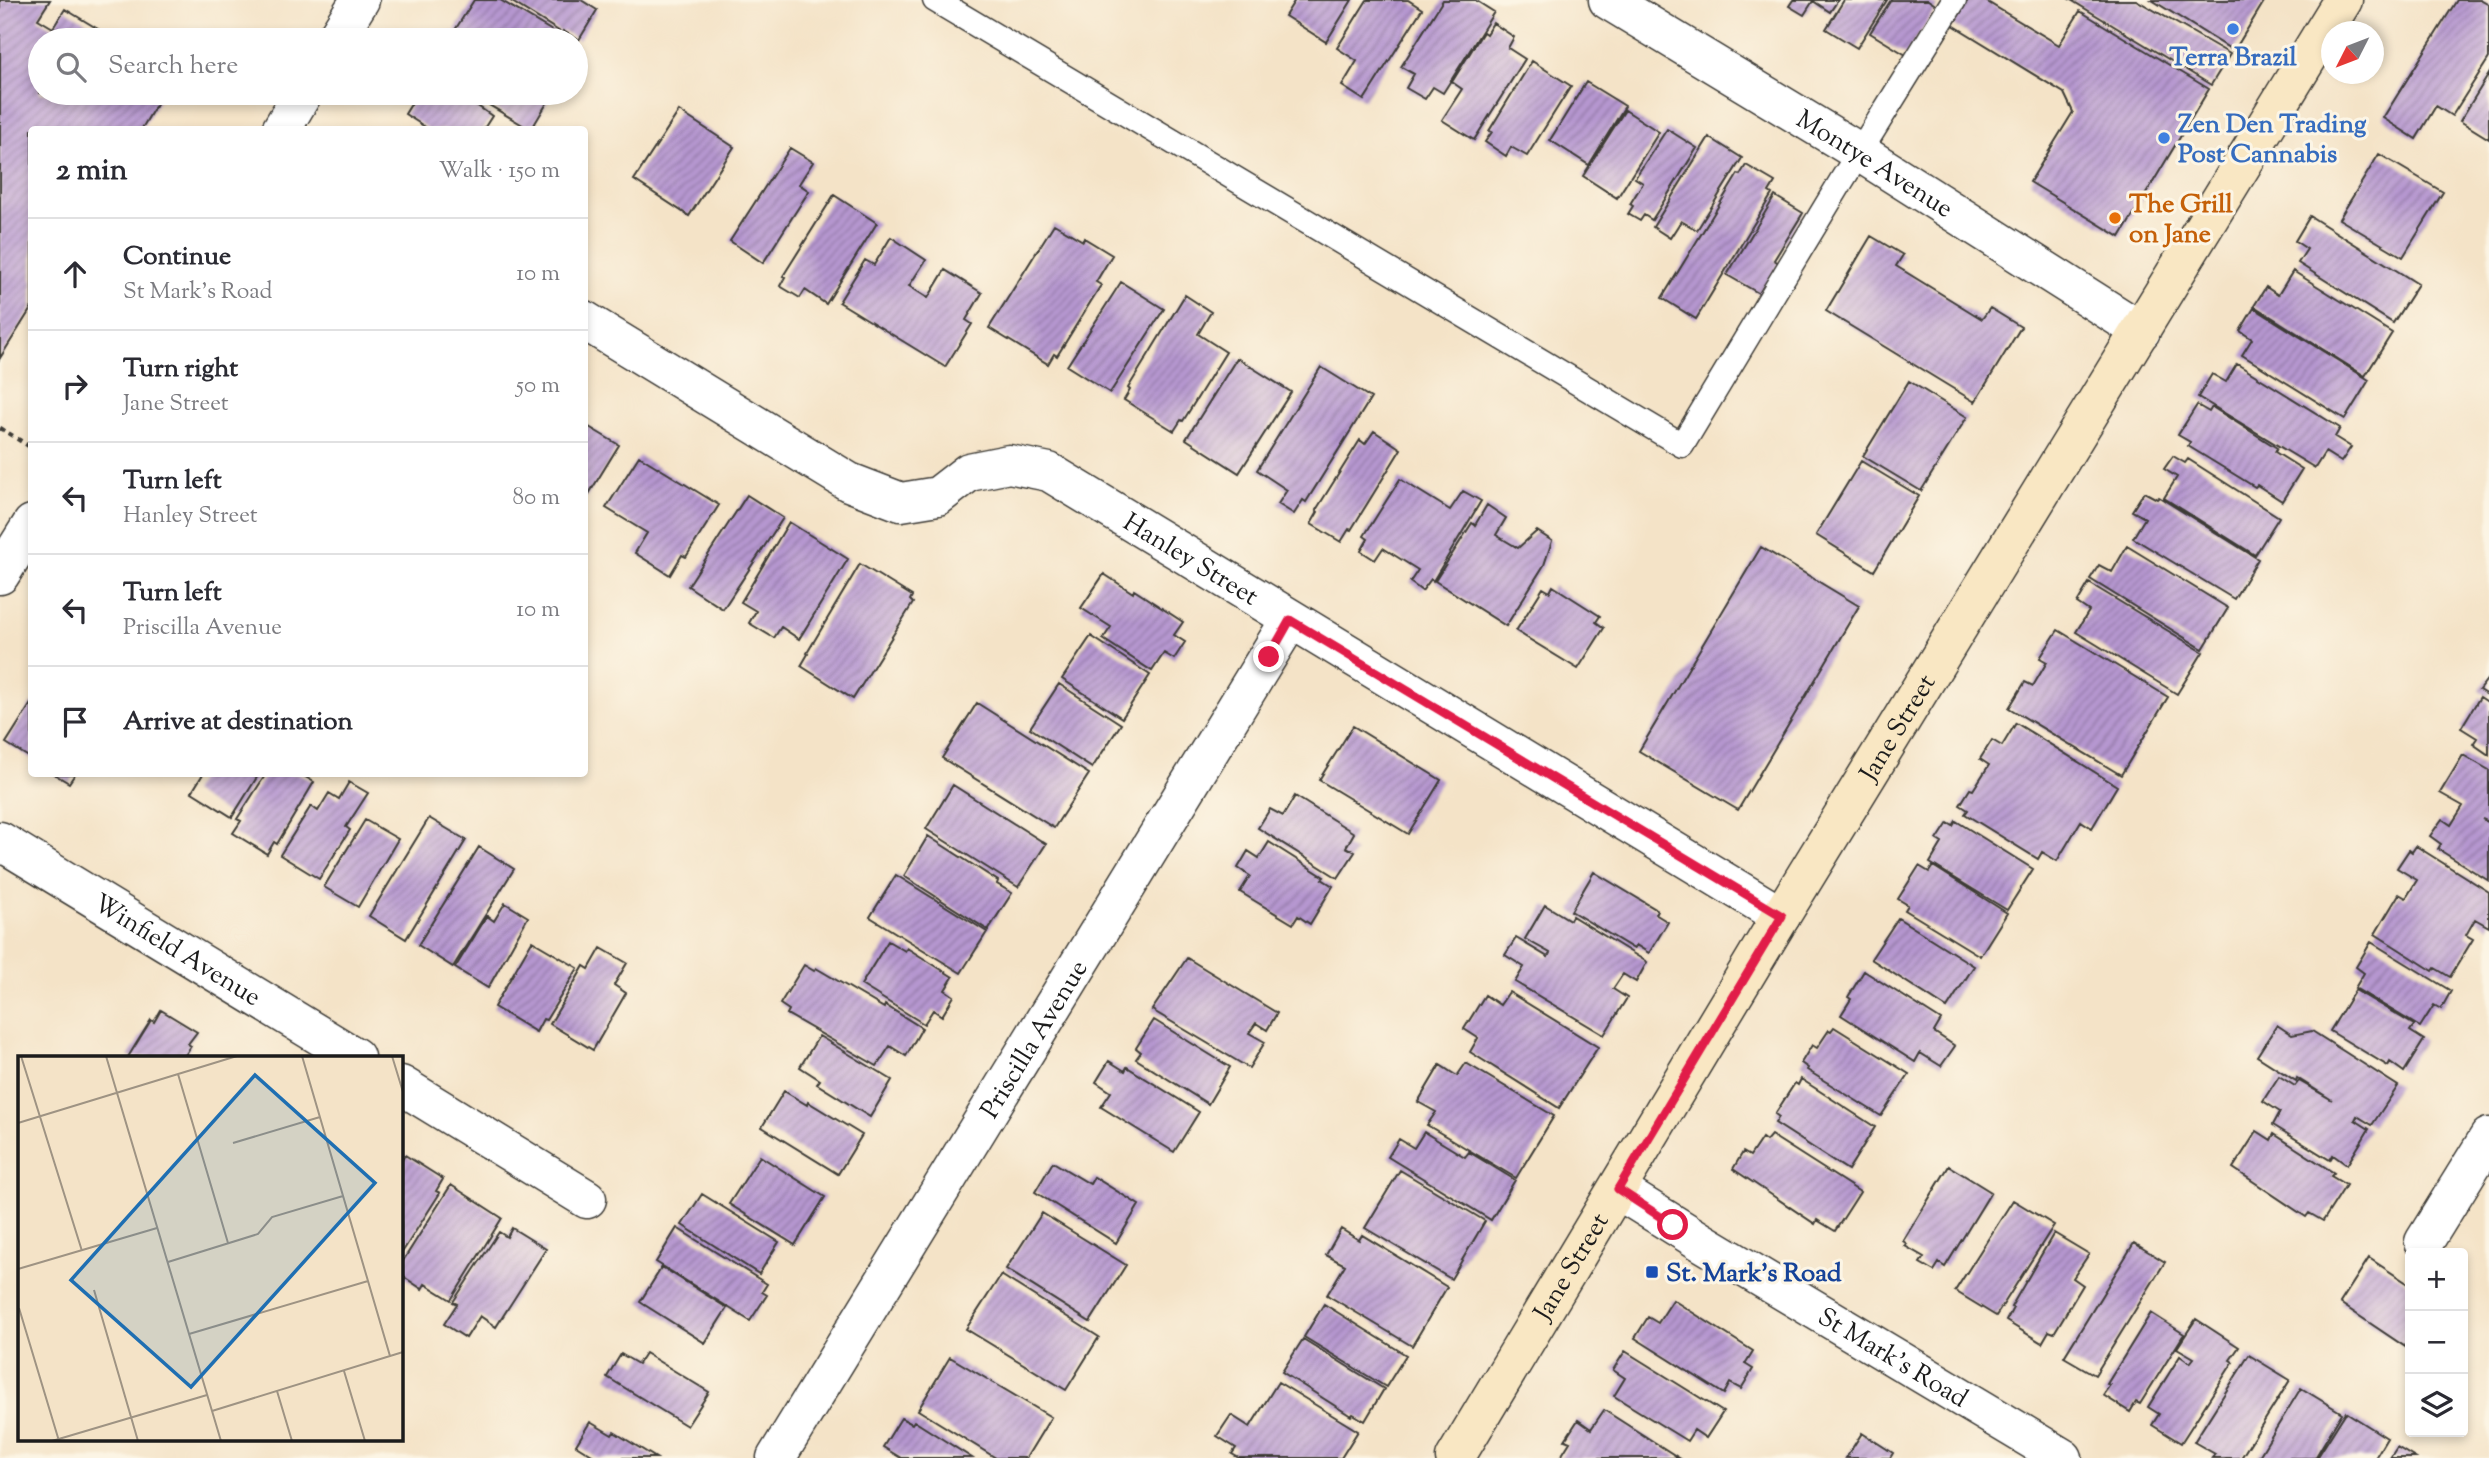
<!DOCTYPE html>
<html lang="en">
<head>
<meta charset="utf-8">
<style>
	body { margin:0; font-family:"Sorts Mill Goudy",serif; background:#f7f7f7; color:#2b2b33 }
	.controls { position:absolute; right:21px; bottom:21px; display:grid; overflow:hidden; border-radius:7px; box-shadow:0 4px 10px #0003 }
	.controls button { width:63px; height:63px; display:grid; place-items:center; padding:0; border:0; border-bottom:2px solid #e1e1e2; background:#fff; color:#2b2b33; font:35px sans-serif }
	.compass { position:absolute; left:2321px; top:21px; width:63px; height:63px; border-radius:50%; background:#fff; box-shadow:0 4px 10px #0003; rotate:228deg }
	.stop { position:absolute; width:21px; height:21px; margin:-16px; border:5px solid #e11d48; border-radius:50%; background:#fff }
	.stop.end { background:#e11d48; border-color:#fff; box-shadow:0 2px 7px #0008 }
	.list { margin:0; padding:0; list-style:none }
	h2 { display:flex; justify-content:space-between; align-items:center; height:91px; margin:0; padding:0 28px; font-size:30px }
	h2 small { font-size:23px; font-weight:400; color:#7c7c81 }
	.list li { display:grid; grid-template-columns:46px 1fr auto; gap:21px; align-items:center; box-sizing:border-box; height:112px; padding:0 28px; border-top:2px solid #e1e1e2 }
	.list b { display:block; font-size:26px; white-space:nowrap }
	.list p { margin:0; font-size:23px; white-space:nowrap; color:#7c7c81 }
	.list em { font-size:23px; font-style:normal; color:#7c7c81 }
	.icon { flex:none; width:38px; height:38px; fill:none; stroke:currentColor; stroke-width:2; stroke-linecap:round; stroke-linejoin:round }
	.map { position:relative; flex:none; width:2489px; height:1458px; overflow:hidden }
	.search { position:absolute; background:#fff; box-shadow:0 4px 10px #0003; left:28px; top:28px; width:560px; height:77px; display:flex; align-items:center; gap:18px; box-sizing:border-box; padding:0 24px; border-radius:38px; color:#7c7c81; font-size:26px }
	.panel { position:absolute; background:#fff; box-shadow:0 4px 10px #0003; left:28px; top:126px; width:560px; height:651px; border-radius:7px }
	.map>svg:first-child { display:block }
	.building { fill:url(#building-hatch) }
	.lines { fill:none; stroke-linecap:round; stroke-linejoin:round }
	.lane-casing { stroke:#3c3a36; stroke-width:27 }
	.street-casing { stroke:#3c3a36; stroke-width:41 }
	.secondary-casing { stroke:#3c3a36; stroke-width:41 }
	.path { stroke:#3c3a36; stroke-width:4.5; stroke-dasharray:5 5; stroke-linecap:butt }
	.lane { stroke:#fff; stroke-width:24 }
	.street { stroke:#fff; stroke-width:38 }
	.secondary { stroke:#f9e7c3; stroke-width:38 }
	.route { stroke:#e11d48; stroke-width:9 }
	.shop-dot { fill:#3f7fe0; stroke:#fcf5e5; stroke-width:2.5 }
	.food-dot { fill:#e8710a; stroke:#fcf5e5; stroke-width:2.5 }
	.transit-dot { fill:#1a4fb4; stroke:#fcf5e5; stroke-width:2.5 }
	.labels { text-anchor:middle; stroke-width:6; stroke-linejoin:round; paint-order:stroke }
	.shop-label { font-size:26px; font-weight:bold; fill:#366cbe; stroke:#fcf5e5 }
	.street-label { font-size:26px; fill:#1c1c1c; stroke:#fcf5e5 }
	.food-label { font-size:26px; font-weight:bold; fill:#c56008; stroke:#fcf5e5; text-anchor:start }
	.transit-label { font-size:26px; font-weight:bold; fill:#164399; stroke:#fcf5e5; text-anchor:start }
	.inset-road { fill:none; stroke:#9e9383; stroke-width:2 }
	.view { fill:#1f6fb2; fill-opacity:0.15; stroke:#1f6fb2; stroke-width:3.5 }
	.inset-edge { fill:none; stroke:#1c1c1c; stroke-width:3.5 }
</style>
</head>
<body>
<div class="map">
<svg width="2489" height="1458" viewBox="0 0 2489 1458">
	<defs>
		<pattern id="building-hatch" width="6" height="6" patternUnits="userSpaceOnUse" patternTransform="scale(1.75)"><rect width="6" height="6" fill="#b697d0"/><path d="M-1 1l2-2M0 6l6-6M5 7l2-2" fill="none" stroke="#937aa8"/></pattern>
	</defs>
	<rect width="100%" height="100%" fill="#fcf5e5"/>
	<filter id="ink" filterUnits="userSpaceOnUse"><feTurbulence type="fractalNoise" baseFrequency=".0143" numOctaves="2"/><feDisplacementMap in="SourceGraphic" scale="14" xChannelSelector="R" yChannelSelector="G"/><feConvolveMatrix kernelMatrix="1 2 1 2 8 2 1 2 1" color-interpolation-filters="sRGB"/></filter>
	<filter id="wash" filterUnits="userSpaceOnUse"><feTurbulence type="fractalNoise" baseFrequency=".00686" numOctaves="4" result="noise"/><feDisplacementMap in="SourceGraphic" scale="28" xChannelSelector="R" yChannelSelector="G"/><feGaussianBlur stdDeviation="1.57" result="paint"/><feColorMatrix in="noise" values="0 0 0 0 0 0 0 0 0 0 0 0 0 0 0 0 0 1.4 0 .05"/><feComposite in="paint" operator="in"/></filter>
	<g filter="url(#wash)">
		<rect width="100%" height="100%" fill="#f4e3c7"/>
		<g id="blocks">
			<path class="building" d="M0 0H50L38 19 53 28 65 9 116 40H40V93H163L141 130H32V307L0 358Z
				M474 0H500L559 35 556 40H471L455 30Z
				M509 0H581L597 10 579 40 563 31 562 33Z
				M1295 0H1352L1326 42 1285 16Z
				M1367 0H1408L1422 9 1364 100 1342 86 1357 61 1337 48Z
				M1443 0H1475L1494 12 1443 93 1433 87 1425 99 1406 88 1414 74 1401 67Z
				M1793 0H1838L1830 12 1813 1 1804 15 1789 6Z
				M1844 0H1887L1857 48 1826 29Z
				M1891 0H1928L1937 6 1906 55 1870 33Z
				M1968 0H1984L2059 45 2080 11 2209 89 2120 237 2030 182 2073 112 2064 93 1953 25Z
				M2071 0H2136L2230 54 2211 85Z
				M2152 0H2265L2234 51Z
				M2457 0H2480L2489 5V58L2452 116 2436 106 2416 139 2383 118Z
				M1493 23 1514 37 1508 48 1525 59 1474 140 1442 120 1462 89 1452 82 1483 32 1486 34Z
				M452 31 468 40H446Z
				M1532 61 1571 86 1527 156 1511 147 1506 156 1485 142 1492 132 1489 131Z
				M2489 74V139L2460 121Z
				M1586 82 1625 106 1589 165 1550 140Z
				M418 93H463L473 99 472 102 492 116 483 130H430L405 114Z
				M469 93H553L531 130Z
				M1625 110 1659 132 1617 198 1583 176Z
				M679 111 734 147 689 216 634 180Z
				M1667 129 1697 148 1652 220 1644 215 1640 221 1628 214 1633 206 1630 204 1643 183 1635 178Z
				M1709 137 1742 158 1697 230 1681 221 1670 238 1653 227Z
				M790 148 813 162 799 184 809 191 763 263 730 241Z
				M2379 154 2443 192 2403 257 2339 219Z
				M1746 165 1775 182 1769 192 1772 194 1696 319 1662 298 1738 174 1740 175Z
				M834 195 877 223 826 304 805 290 800 298 780 286 785 277 783 276Z
				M1775 196 1803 213 1774 260 1779 263 1760 294 1727 275Z
				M2310 216 2418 284 2393 323 2298 263 2307 249 2295 241Z
				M1054 224 1083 241 1084 238 1112 255 1096 282 1101 285 1057 356 1054 354 1048 364 989 328Z
				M1871 236 1903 255 1896 266 1982 319 1990 308 2021 327 1975 402 1826 311Z
				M891 237 926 260 909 286 928 298 945 270 982 293 966 320 972 324 945 367 839 302 865 260 874 265Z
				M2293 271 2392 333 2365 376 2254 306 2266 287 2278 295Z
				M1121 282 1164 309 1110 393 1067 366Z
				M1185 295 1211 312 1198 334 1226 352 1183 421 1181 420 1174 431 1124 400 1130 390 1128 388Z
				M2254 308 2369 380 2345 419 2242 355 2252 339 2240 331Z
				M1237 358 1291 392 1239 473 1186 439Z
				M2237 364 2340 428 2335 437 2351 447 2341 462 2325 452 2315 468 2198 397 2212 374 2226 382Z
				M1321 367 1371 398 1306 502 1303 500 1294 514 1278 504 1287 490 1257 470Z
				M1909 381 1967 417 1921 491 1863 456Z
				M2197 405 2209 412 2212 407 2277 448 2275 452 2302 469 2282 501 2257 485 2255 487 2188 446 2190 442 2178 435Z
				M584 424 619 445 587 497 584 495Z
				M1374 431 1401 449 1351 530 1349 529 1341 542 1311 524 1318 512 1316 510 1360 440 1365 444Z
				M639 456 719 505 686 557 682 555 670 575 635 553 647 533 606 508Z
				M2173 456 2185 463 2188 459 2279 517 2255 555 2164 498 2177 477 2164 469Z
				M1861 461 1919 496 1874 571 1816 535Z
				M1400 479 1450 510 1463 491 1481 501 1433 581 1431 579 1422 591 1410 582 1418 570 1383 548 1375 560 1361 551 1368 539 1364 536Z
				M2144 492 2157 499 2159 497 2258 559 2234 599 2133 538 2145 518 2132 511Z
				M747 495 783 518 723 609 688 586Z
				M1487 505 1506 518 1496 535 1518 548 1537 531 1552 541 1544 565 1506 626 1435 581 1472 523 1475 525Z
				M789 522 848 559 799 639 781 627 774 638 749 623 756 611 741 602Z
				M2127 546 2228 608 2203 649 2090 579 2099 565 2112 572Z
				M1761 547 1859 606 1738 810 1639 751Z
				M860 564 912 596 910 600 913 603 853 699 801 666 808 654 807 653Z
				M1104 574 1133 593 1134 590 1183 622 1174 635 1185 642 1174 659 1164 653 1152 671 1103 639 1111 627 1081 608Z
				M2089 583 2203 652 2177 694 2076 632 2089 611 2077 603Z
				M1553 586 1600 616 1596 622 1604 628 1578 669 1516 631 1543 588 1550 592Z
				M2058 630 2168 697 2121 775 2009 708 2025 682 2033 686 2047 662 2040 658Z
				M1091 636 1150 675 1122 718 1062 679Z
				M2489 677V696L2479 690Z
				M1059 684 1121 724 1092 768 1030 728Z
				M2480 697 2489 703V755L2473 744 2477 738 2461 728Z
				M32 702V759L6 743Z
				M977 703 1089 774 1054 828 942 758Z
				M2016 723 2117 786 2092 828 2081 821 2057 861 2042 852 2038 859 1965 814 1968 810 1960 805 1970 789 1973 790 1989 765 1980 759 1992 740 2002 746Z
				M1353 726 1441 780 1408 834 1319 780Z
				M2463 755 2489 770V822L2482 819 2489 823V881L2438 849 2441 844 2430 836 2442 819 2451 825 2463 806 2440 793Z
				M54 774H75L69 783Z
				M203 774H259L232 817 192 792Z
				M266 774H300L314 782 277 844 274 842 267 854 233 833 241 821 237 819Z
				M349 782 368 793 346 827 350 830 319 879 280 855 311 806 318 811 329 793 339 799Z
				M953 785 1046 844 1018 887 926 829Z
				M1295 796 1354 833 1346 847 1355 852 1338 878 1258 828 1270 809 1283 816Z
				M429 818 466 840 406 939 369 916Z
				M365 820 398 839 358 907 324 887Z
				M1956 821 2033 869 2007 910 1930 863 1942 843 1937 840 1948 823 1953 826Z
				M928 836 998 881 997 884 1012 893 988 930 904 876Z
				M1269 842 1324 877 1322 879 1333 886 1310 924 1298 916 1293 924 1240 892 1250 876 1238 868 1248 851 1259 858Z
				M2416 846 2489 892V927L2475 919 2466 935 2473 939 2450 977 2435 968 2433 971 2375 934 2399 894 2406 898 2417 880 2397 868 2409 850 2412 852Z
				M479 847 514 869 453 967 418 945Z
				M1919 866 1929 872 1933 866 2007 913 1980 956 1905 910 1908 905 1898 899Z
				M1594 872 1657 910 1655 914 1668 922 1649 953 1636 945 1634 949 1571 911Z
				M896 875 987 932 961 973 870 917Z
				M505 903 528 917 488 988 455 968 487 916 494 921Z
				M1545 905 1570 920 1572 916 1647 962 1636 982 1623 974 1613 989 1627 998 1604 1035 1515 982 1524 967 1505 955 1516 938 1548 957 1550 953 1525 939Z
				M1898 918 1974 966 1947 1008 1871 959Z
				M532 941 578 968 546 1020 543 1019 536 1032 494 1007Z
				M888 941 905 951 907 948 953 977 945 990 954 996 942 1016 933 1010 924 1024 861 985Z
				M2371 942 2451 991 2441 1009 2434 1005 2420 1027 2355 988 2364 973 2356 967Z
				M601 948 627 963 614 985 626 993 593 1050 550 1024 584 966 589 969Z
				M1187 958 1277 1013 1267 1030 1256 1023 1249 1033 1265 1042 1249 1068 1152 1010Z
				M804 965 814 971 816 968 884 1008 885 1005 922 1028 906 1056 890 1046 877 1066 787 1014 789 1010 780 1004Z
				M1864 971 1941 1020 1934 1032 1955 1046 1941 1066 1920 1053 1915 1062 1841 1015 1851 999 1848 997Z
				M2355 990 2414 1025 2410 1031 2424 1040 2404 1072 2390 1062 2388 1066 2330 1031Z
				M1509 992 1598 1047 1559 1108 1470 1052 1478 1038 1464 1029 1485 995 1500 1005Z
				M161 1010 197 1032 188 1044 191 1046 184 1057H128L151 1020 154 1022Z
				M1154 1020 1230 1067 1208 1104 1136 1059 1141 1052 1136 1048Z
				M2277 1025 2292 1035 2312 1031 2398 1086 2372 1125 2357 1116 2355 1120 2369 1129 2347 1165 2333 1155 2330 1160 2273 1125 2280 1112 2263 1101 2279 1076 2295 1086 2299 1081 2332 1100 2297 1078 2296 1081 2257 1056Z
				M1834 1027 1909 1074 1881 1116 1807 1070 1808 1068 1801 1063 1812 1045 1817 1048 1829 1030 1831 1031Z
				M819 1036 892 1080 870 1117 817 1084 820 1080 800 1067Z
				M1109 1061 1125 1071 1127 1067 1199 1112 1174 1152 1101 1107 1111 1092 1096 1082Z
				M1466 1063 1554 1116 1516 1178 1427 1125 1436 1112 1418 1102 1440 1065 1457 1076Z
				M1801 1079 1875 1127 1848 1170 1775 1123 1779 1117 1775 1114 1795 1083 1798 1085Z
				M784 1091 807 1105 808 1102 862 1135 838 1174 762 1127Z
				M2257 1131 2271 1140 2274 1134 2334 1173 2331 1176 2346 1185 2323 1221 2309 1213 2306 1217 2233 1168Z
				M1424 1132 1465 1157 1469 1152 1515 1180 1491 1220 1388 1157 1399 1139 1414 1148Z
				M1771 1135 1860 1192 1835 1231 1817 1220 1815 1224 1733 1169 1743 1152 1750 1156 1762 1138 1766 1141Z
				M405 1155 443 1179 436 1191 440 1193 403 1251 401 1249V1161Z
				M760 1156 825 1197 795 1245 729 1204Z
				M1053 1162 1090 1184 1094 1177 1139 1205 1116 1243 1035 1192Z
				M1949 1166 1991 1192 1945 1267 1939 1263 1934 1271 1920 1263 1924 1257 1905 1246 1907 1244 1903 1241Z
				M1400 1170 1485 1221 1451 1279 1365 1228Z
				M451 1185 502 1218 451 1300 425 1284 422 1289 401 1275V1264Z
				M702 1194 779 1242 759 1274 682 1225Z
				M2013 1200 2054 1225 1996 1316 1955 1291Z
				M1042 1213 1126 1265 1090 1322 1006 1269Z
				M512 1228 546 1249 496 1327 480 1316 466 1338 444 1324 457 1304 453 1302 499 1232 507 1237Z
				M677 1228 767 1284 762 1292 767 1295 750 1321 656 1262Z
				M1341 1229 1359 1240 1362 1235 1447 1287 1412 1346 1327 1295 1345 1265 1326 1255Z
				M2054 1233 2089 1254 2073 1278 2083 1285 2054 1333 2049 1331 2042 1343 2006 1321 2013 1308 2011 1307Z
				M2134 1243 2165 1262 2095 1375 2064 1357Z
				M2369 1258 2410 1285V1350L2340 1303Z
				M662 1267 727 1308 705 1343 640 1302Z
				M1001 1275 1099 1337 1066 1390 966 1329Z
				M1673 1300 1753 1351 1745 1364 1753 1369 1741 1389 1730 1383 1724 1394 1635 1338 1648 1317 1658 1323Z
				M1324 1304 1406 1355 1386 1387 1304 1337Z
				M2151 1313 2184 1334 2140 1404 2136 1402 2130 1412 2103 1395 2110 1385 2107 1384Z
				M2196 1319 2239 1347 2230 1360 2233 1362 2181 1443 2152 1425 2159 1414 2148 1407 2180 1356 2190 1363 2194 1358 2177 1348Z
				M1303 1339 1384 1389 1365 1421 1353 1414 1351 1416 1282 1372Z
				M1625 1351 1723 1412 1706 1438 1694 1430 1687 1441 1614 1396 1625 1378 1613 1370Z
				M645 1353 709 1392 687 1426 607 1377 621 1354 638 1364Z
				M2249 1355 2290 1380 2241 1458H2212L2215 1454 2194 1442Z
				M950 1357 1051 1417 1026 1458H996L918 1410Z
				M1278 1382 1358 1431 1341 1458H1239L1232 1454 1236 1448 1217 1436 1231 1415 1250 1427Z
				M2301 1388 2342 1413 2315 1458H2258Z
				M1604 1410 1679 1458H1560L1570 1442 1565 1440 1578 1420 1591 1429Z
				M2346 1412 2387 1438 2375 1458H2317Z
				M901 1418 912 1424 914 1421 972 1458H901L883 1447Z
				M590 1422 612 1435 614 1432 656 1458H597L576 1445Z
				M1862 1433 1893 1453 1890 1458H1846Z
				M2397 1447 2415 1458H2390Z"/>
		</g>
	</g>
	<g filter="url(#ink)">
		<use href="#blocks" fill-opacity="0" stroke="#3c3a36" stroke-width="2"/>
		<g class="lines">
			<g class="lane-casing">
				<path id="lane" d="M935 0 1682 445 1842 180 1954 0"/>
			</g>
			<g class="street-casing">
				<g id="street">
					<path id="s1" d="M1608 0 1859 152 2141 331"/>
					<path d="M335 40 360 0"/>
					<path d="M281 130 303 93"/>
					<path id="s2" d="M584 320 849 482 901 502 938 496 969 472 1009 464 1049 472 1781 916"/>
					<path d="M0 575 32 524"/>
					<path id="s3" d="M0 841 355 1057"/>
					<path d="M401 1085 587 1199"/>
					<path id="s4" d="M1618 1190 1700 1241 2063 1458"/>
					<path d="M2424 1242 2489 1137"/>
					<path id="s5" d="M776 1458 1290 620"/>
				</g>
			</g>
			<g class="secondary-casing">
				<g id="secondary">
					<path id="s6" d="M1455 1458 1781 916 2343 0"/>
				</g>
			</g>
			<path class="path" d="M0 428 32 448"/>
			<use href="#lane" class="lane"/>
			<use href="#street" class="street"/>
			<use href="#secondary" class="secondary"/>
		</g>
	</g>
	<g class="lines" filter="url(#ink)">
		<path class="route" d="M1269 657 1290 620 1782 916 1618 1189 1673 1225"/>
	</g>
	<g class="shop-dot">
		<circle cx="2233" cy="29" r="7"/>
		<circle cx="2164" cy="138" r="7"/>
	</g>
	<circle class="food-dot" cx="2115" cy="218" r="7"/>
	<rect class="transit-dot" x="1645" y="1265" width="14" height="14" rx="3.5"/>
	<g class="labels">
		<g class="shop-label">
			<text x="2233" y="65">Terra Brazil</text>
			<text x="2178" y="132" text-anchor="start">Zen Den Trading<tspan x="2178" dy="30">Post Cannabis</tspan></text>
		</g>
		<g class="street-label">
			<text dy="9" stroke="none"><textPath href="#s1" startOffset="313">Montye Avenue</textPath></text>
			<text dy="9" stroke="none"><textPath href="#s2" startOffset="691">Hanley Street</textPath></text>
			<text dy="9" stroke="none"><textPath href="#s6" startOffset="854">Jane Street</textPath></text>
			<text dy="9" stroke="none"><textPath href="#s3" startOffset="208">Winfield Avenue</textPath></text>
			<text dy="9" stroke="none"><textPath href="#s5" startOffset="492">Priscilla Avenue</textPath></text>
			<text dy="9" stroke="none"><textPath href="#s6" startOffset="224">Jane Street</textPath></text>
			<text dy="9" stroke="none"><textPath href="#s4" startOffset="322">St Mark's Road</textPath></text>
		</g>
		<g class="food-label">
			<text x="2129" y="212">The Grill<tspan x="2129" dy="30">on Jane</tspan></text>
		</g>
		<g class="transit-label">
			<text x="1666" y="1281">St. Mark's Road</text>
		</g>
	</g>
	<g transform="translate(18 1056)">
		<rect width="385" height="385" fill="#f4e3c7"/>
		<path class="inset-road" d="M3 0 64 195M88 0 203 385M284 0 372 300M374 0 385 36M160 18 210 187M0 67 219 0M215 87 302 61M150 206 240 178 254 161 325 140M0 213 139 172M76 234 120 385M1 252 41 385M171 278 350 225M326 315 347 385M259 335 274 385M194 355 385 296M34 385 189 339"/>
		<path class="view" d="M237 19 357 127 173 331 53 224Z"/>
		<rect width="385" height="385" class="inset-edge"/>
	</g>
</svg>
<div class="controls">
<button>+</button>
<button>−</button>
<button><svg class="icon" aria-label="layers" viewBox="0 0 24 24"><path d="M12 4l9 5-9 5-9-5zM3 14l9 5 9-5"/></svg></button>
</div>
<svg class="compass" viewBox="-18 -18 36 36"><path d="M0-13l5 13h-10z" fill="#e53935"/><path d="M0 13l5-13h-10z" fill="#7c7c81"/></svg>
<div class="stop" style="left:1673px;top:1225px"></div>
<div class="stop end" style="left:1269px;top:657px"></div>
<div class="search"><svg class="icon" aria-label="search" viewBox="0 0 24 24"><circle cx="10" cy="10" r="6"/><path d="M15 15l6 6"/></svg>Search here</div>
<section class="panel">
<h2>2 min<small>Walk · 150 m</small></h2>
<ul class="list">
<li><svg class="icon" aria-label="ahead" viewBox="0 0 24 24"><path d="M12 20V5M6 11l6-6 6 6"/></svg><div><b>Continue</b><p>St Mark's Road</p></div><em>10 m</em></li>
<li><svg class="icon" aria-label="right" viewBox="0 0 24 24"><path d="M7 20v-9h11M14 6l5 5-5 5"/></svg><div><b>Turn right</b><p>Jane Street</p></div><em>50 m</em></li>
<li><svg class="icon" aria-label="left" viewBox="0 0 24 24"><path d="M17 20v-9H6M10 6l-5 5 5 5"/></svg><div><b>Turn left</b><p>Hanley Street</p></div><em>80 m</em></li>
<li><svg class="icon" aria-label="left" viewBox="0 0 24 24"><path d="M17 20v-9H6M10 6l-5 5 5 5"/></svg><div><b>Turn left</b><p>Priscilla Avenue</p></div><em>10 m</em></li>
<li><svg class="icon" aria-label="arrive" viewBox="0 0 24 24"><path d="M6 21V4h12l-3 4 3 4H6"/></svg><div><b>Arrive at destination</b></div></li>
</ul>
</section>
</div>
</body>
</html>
